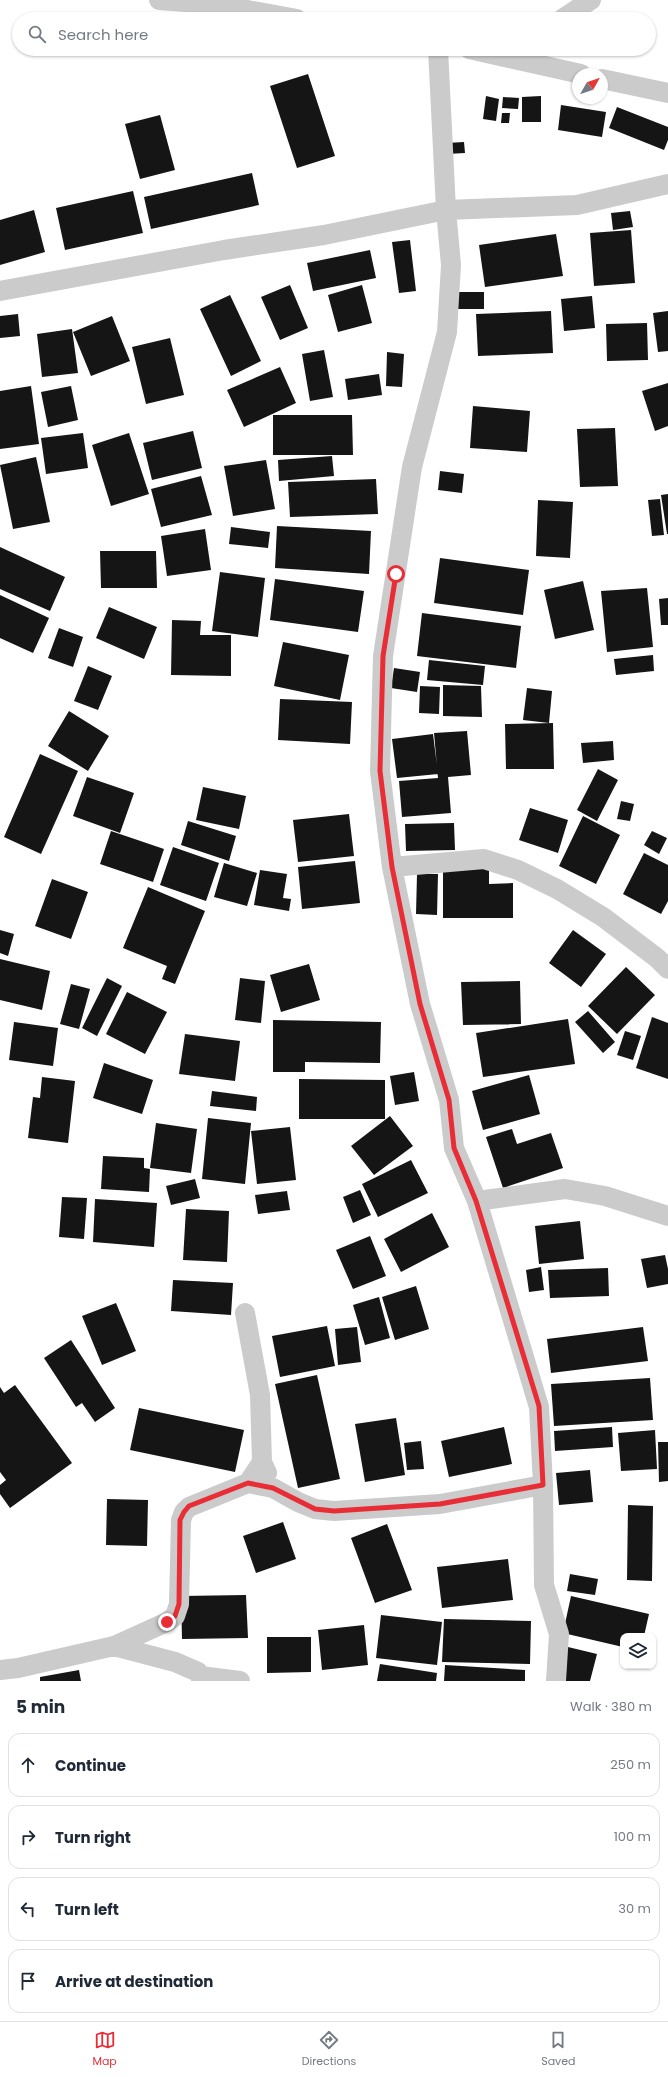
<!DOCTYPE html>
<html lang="en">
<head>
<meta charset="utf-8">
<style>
	body { margin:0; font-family:Poppins,sans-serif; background:#f6f6f7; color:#1f2937 }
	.controls { position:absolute; right:12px; bottom:12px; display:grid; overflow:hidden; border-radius:8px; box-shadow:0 1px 3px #0004 }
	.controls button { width:36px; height:36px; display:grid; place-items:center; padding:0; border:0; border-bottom:1px solid #e0e1e3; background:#fff; color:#1f2937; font:20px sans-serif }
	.compass { position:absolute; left:572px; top:68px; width:36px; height:36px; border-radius:50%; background:#fff; box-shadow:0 1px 3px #0004; rotate:50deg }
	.stop { position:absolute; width:12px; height:12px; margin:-9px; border:3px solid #e92d36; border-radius:50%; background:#fff }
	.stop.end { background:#e92d36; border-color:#fff; box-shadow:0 1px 4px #0008 }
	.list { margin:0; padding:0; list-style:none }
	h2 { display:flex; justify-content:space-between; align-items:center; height:52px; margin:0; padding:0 16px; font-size:17px }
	h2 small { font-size:13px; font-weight:400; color:#747a83 }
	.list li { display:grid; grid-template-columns:26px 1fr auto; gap:12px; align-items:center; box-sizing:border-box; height:64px; margin:0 8px 8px; padding:0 8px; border:1px solid #e0e1e3; border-radius:12px }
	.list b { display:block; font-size:15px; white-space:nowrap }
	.list em { font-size:13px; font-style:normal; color:#747a83 }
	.icon { flex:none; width:22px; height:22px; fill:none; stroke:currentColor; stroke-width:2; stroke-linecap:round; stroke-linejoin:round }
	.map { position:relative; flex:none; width:668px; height:1681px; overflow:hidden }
	.search { position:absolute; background:#fff; box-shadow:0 1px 3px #0004; left:12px; right:12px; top:12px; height:44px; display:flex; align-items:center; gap:10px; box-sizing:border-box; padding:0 14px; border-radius:22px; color:#747a83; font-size:15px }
	.sheet { height:340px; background:#fff }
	nav { display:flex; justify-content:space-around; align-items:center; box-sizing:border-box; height:56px; border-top:1px solid #e0e1e3; background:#fff; font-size:11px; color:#747a83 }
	nav a { display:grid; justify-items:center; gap:2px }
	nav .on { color:#e92d36 }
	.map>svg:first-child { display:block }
	.building { fill:#151515 }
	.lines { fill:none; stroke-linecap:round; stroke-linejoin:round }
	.minor { stroke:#cbcbcb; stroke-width:20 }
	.route { stroke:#e92d36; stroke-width:5 }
</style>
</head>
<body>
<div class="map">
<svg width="668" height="1681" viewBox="0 0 668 1681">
	<rect width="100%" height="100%" fill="#fff"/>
	<path class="building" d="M308 74 335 156 297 168 270 86Z
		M486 96 499 99 496 121 483 119Z
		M541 96V122H522V97Z
		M503 97 519 98 518 109 502 108Z
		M561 105 606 112 602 137 558 130Z
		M617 107 668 127V140L664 150 609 128Z
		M502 113H510L509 123H501Z
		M160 115 175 170 140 179 125 124Z
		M464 142 465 153 447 154 446 143Z
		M252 173 259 205 151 229 144 197Z
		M133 191 143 233 65 250 56 208Z
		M34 210 45 252 0 265V220Z
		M630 211 633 227 613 230 611 213Z
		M631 230 635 283 594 286 590 233Z
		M556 234 563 276 485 287 479 245Z
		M410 240 416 291 399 293 392 242Z
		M370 250 376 278 313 291 307 263Z
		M290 285 308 328 280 340 261 297Z
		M362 285 372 323 338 332 328 295Z
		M454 292H484V309H454Z
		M230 295 261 361 231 376 200 309Z
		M592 296 595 328 564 331 561 299Z
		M551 311 553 353 478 356 476 314Z
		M668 311V351L658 352 653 313Z
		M18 314 20 336 0 338V316Z
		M112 316 130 361 91 376 73 332Z
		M647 323 648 360 607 361 606 324Z
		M72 329 78 373 42 377 37 334Z
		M170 338 184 395 146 404 132 347Z
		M324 350 333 397 310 401 302 354Z
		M387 352 404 354 402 387 386 386Z
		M280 367 296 403 244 427 227 390Z
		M379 374 382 395 348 400 345 379Z
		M668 383V426L655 431 642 391Z
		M31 386 39 444 0 449V391Z
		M71 386 78 420 48 427 41 392Z
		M473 406 530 411 527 452 470 448Z
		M273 415H352L353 455H273Z
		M615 428 618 486 580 487 577 429Z
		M193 431 202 468 152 480 143 443Z
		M83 433 88 468 46 474 41 438Z
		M129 433 149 494 111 506 92 445Z
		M332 456 334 476 279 481 278 460Z
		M36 457 50 522 13 529 0 465Z
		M266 460 275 509 233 516 224 466Z
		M440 471 464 474 462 493 438 490Z
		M201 476 212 515 161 527 151 489Z
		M376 479 378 514 290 517 288 482Z
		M668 494V534H667L661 495Z
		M660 499 664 535 652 536 648 500Z
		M538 500 573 502 570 558 536 556Z
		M277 526 371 531 369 574 275 568Z
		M231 527 270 532 268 548 229 544Z
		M205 529 211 570 167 576 161 536Z
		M0 547 65 577 50 611 0 589Z
		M100 551H156L157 588H101Z
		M440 558 529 570 523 615 434 603Z
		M220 572 265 578 258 637 212 631Z
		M275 579 364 591 358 632 270 620Z
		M583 581 594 630 555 639 544 590Z
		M647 588 653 647 607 652 601 591Z
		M0 595 49 618 33 653 0 638Z
		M668 598V625H661L659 599Z
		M109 607 157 627 144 659 96 638Z
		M422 613 521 626 516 668 417 656Z
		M172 620 201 621 200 635H231V676L171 675Z
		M59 628 83 637 73 667 48 658Z
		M283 642 349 655 340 700 274 686Z
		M653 655 654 671 616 675 614 659Z
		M429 660 485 666 483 685 427 680Z
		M88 666 112 676 98 710 74 701Z
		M394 668 420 672 417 692 391 688Z
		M443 685 481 686 482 717 443 716Z
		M420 686 440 687 439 714 419 713Z
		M527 688 552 691 549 723 523 720Z
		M280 699 352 702 350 744 278 740Z
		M69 711 109 736 88 771 48 746Z
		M553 723 554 769H506L505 724Z
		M467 731 471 775 448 777 451 813 402 817 399 781 438 778 434 733Z
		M433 734 438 774 397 778 392 739Z
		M613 741 614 760 583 763 581 743Z
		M40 754 78 771 41 854 4 837Z
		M598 769 618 780 597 821 577 810Z
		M87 777 134 793 120 833 73 816Z
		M203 787 246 796 239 829 196 820Z
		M621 801 634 804 630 821 617 819Z
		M530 808 568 820 558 853 519 840Z
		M349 814 354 856 298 862 293 820Z
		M583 816 620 835 596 884 559 866Z
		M188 821 236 836 229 861 181 845Z
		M454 823 455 850 406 851 405 824Z
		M111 831 164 849 153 882 100 864Z
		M652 831 667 838 659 854 644 845Z
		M173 847 219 863 206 901 160 885Z
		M644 853 668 865V901L661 914 623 894Z
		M355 861 360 903 302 909 298 867Z
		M224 863 257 873 247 906 214 897Z
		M489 868V884L513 883V918H443V869Z
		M260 870 287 874 283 898 291 899 289 911 254 905Z
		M417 874H438L437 915 416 914Z
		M52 879 88 892 71 939 35 926Z
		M148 887 205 911 175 984 162 979 167 966 123 948Z
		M0 930 14 934 8 956 0 953Z
		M573 930 606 954 581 987 549 963Z
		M0 959 50 971 42 1010 0 1000Z
		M309 964 320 1000 281 1012 270 975Z
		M626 967 655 995 617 1034 588 1006Z
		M107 978 122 986 97 1036 82 1028Z
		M240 978 265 981 261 1023 235 1020Z
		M520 981 521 1024 463 1025 461 982Z
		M71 984 90 989 79 1029 60 1024Z
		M127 992 167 1012 145 1054 106 1034Z
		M588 1011 615 1042 603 1053 575 1022Z
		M652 1017 668 1023V1079L636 1068Z
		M568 1019 575 1064 483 1077 476 1033Z
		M273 1020 381 1022 380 1063 305 1062V1072H273Z
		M14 1022 58 1028 53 1066 9 1060Z
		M625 1031 641 1036 633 1060 617 1055Z
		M185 1034 240 1041 235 1081 179 1074Z
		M104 1063 153 1080 142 1114 93 1098Z
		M414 1072 419 1101 395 1105 390 1076Z
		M529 1075 540 1114 483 1130 472 1091Z
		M42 1077 75 1081 68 1143 28 1138 33 1097 40 1098Z
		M299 1079 385 1080V1119H299Z
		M212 1091 257 1097 256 1111 210 1106Z
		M390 1116 413 1146 374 1175 351 1146Z
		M208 1118 251 1123 245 1184 202 1179Z
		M156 1123 197 1129 191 1173 150 1168Z
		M290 1127 296 1180 257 1184 251 1131Z
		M512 1129 517 1144 551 1133 563 1168 503 1188 486 1137Z
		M103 1156 144 1158V1168L150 1169 149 1192 101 1189Z
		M411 1160 428 1193 378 1217 362 1184Z
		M195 1179 200 1198 171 1205 166 1186Z
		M360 1190 371 1215 353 1223 343 1197Z
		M287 1191 290 1210 258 1214 255 1195Z
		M62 1197 87 1198 84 1239 59 1237Z
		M95 1199 157 1203 154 1247 93 1242Z
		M186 1209 229 1211 227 1262 183 1260Z
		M432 1213 449 1247 401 1272 384 1239Z
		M580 1221 584 1259 539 1264 535 1226Z
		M370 1236 386 1276 353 1289 336 1250Z
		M665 1255 668 1269V1284L647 1288 641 1259Z
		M541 1267 544 1290 529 1292 526 1270Z
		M608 1268 609 1296 550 1298 548 1270Z
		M173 1280 233 1283 231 1315 171 1311Z
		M416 1286 429 1329 395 1340 382 1297Z
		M379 1297 390 1338 365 1345 353 1305Z
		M116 1303 136 1351 102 1365 82 1316Z
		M327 1326 335 1366 280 1377 272 1336Z
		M357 1327 361 1362 338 1365 335 1329Z
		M643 1327 648 1361 551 1373 547 1339Z
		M71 1340 115 1408 95 1422 82 1403 76 1407 44 1358Z
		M317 1375 340 1479 298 1488 275 1384Z
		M650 1378 653 1420 554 1426 551 1384Z
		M15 1385 72 1463 10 1508 0 1494V1485L6 1480 0 1472V1387L4 1393Z
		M139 1408 244 1430 235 1472 130 1450Z
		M396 1418 405 1475 365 1482 355 1424Z
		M504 1427 512 1464 449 1477 441 1441Z
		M612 1427 613 1447 555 1451 554 1431Z
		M655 1430 657 1469 621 1471 618 1433Z
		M421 1441 424 1469 407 1470 404 1443Z
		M658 1442H668V1481L659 1482Z
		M590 1470 593 1502 559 1505 556 1473Z
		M107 1499 148 1500 147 1546 106 1545Z
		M628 1505 653 1506 652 1581 627 1580Z
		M283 1522 296 1559 256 1573 243 1536Z
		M387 1524 412 1590 375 1603 351 1538Z
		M508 1559 513 1600 442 1608 437 1567Z
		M570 1574 598 1579 595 1595 567 1591Z
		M246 1595 248 1638 182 1639 181 1596Z
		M571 1596 649 1614 644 1636H623V1647L563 1633Z
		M381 1615 442 1622 437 1665 376 1658Z
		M444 1619 531 1621 530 1664 442 1662Z
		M364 1625 368 1665 322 1670 318 1630Z
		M267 1637H311V1672L267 1673Z
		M568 1647 597 1654 590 1681H560Z
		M380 1664 437 1673 436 1681H377Z
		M445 1665 525 1670V1681H444Z
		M79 1670 81 1681H40V1677Z"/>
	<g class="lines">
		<path class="minor" d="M159 0 214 4 297 19
			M562 19 591 0
			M438 49 446 210 451 265 447 332 412 467 383 656 380 771 392 867 420 1004 449 1100 454 1148 477 1201 539 1407 543 1485 544 1585 559 1634 556 1681
			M469 49 581 74
			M602 79 668 93
			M0 291 224 250 324 235 446 210 577 205 668 184
			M392 867 484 859 518 870 557 889 603 917 657 958 668 969
			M477 1201 565 1189 605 1196 668 1216
			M245 1313 260 1395 262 1462 267 1473
			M248 1483 273 1488 298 1502 315 1509 334 1511 440 1504 543 1485
			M114 1646 175 1662 198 1672 204 1681
			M0 1670 18 1668 114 1646 167 1622 175 1616 179 1604 181 1520 184 1512 189 1507 248 1483 262 1462
			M200 1676 240 1681"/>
	</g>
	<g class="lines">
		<path class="route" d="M167 1622 175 1616 179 1604 180 1520 184 1512 189 1506 248 1483 273 1488 315 1509 334 1511 440 1504 543 1485 539 1406 476 1201 454 1148 449 1100 420 1004 392 867 380 771 383 656 396 574"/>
	</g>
</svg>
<div class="controls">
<button><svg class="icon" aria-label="layers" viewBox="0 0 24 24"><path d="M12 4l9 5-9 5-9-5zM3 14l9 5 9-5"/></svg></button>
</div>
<svg class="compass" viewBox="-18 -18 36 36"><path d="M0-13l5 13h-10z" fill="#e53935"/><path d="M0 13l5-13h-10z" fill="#747a83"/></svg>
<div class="stop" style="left:396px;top:574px"></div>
<div class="stop end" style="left:167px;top:1622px"></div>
<div class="search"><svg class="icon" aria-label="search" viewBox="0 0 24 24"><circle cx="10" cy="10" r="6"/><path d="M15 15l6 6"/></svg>Search here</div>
</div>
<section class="sheet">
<h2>5 min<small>Walk · 380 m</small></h2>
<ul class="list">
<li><svg class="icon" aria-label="ahead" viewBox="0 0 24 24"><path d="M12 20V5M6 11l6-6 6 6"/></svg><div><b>Continue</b></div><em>250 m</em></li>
<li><svg class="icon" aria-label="right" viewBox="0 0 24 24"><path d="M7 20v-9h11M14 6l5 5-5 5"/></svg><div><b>Turn right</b></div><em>100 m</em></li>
<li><svg class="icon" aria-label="left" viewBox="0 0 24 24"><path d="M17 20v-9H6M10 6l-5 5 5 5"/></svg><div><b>Turn left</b></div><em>30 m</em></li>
<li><svg class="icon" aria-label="arrive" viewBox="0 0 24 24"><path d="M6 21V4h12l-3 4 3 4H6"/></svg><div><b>Arrive at destination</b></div></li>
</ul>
</section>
<nav>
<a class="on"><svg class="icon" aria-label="map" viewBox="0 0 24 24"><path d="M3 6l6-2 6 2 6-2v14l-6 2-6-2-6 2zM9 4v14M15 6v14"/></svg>Map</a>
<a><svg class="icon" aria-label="directions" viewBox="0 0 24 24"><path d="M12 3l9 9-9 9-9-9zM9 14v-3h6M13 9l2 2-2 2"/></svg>Directions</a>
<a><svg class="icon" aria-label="saved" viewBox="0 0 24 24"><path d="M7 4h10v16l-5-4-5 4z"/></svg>Saved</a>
</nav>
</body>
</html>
